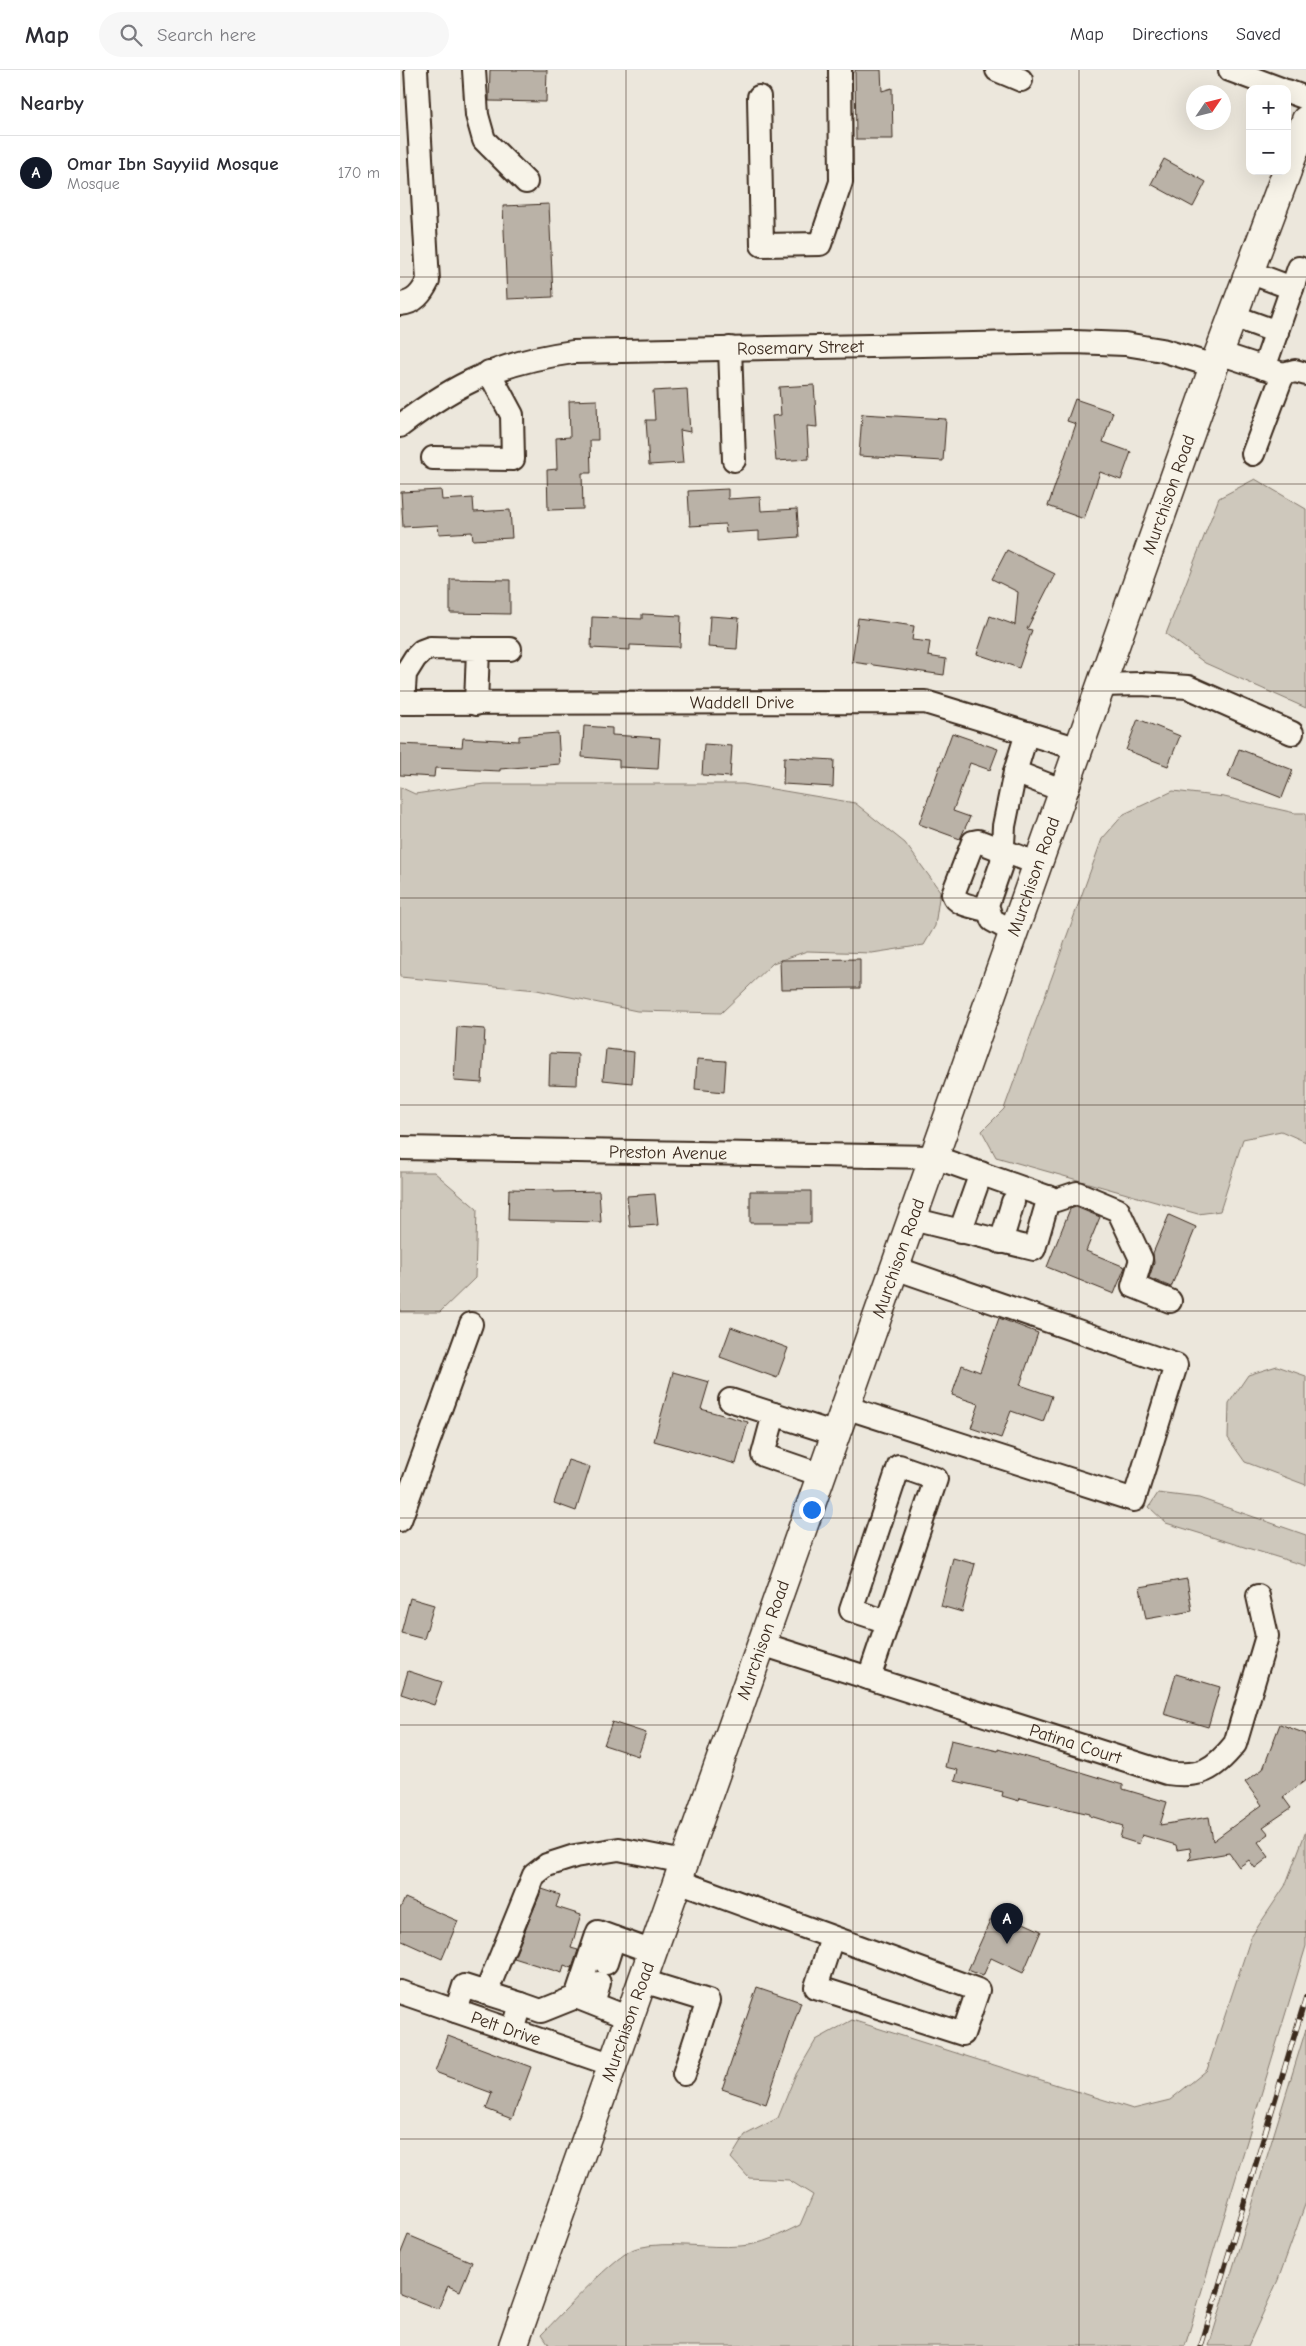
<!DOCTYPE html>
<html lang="en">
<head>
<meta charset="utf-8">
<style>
	body { margin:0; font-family:"Comic Neue",sans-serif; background:#f7f7f7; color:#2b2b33 }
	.controls { position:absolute; right:15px; top:15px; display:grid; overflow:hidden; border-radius:10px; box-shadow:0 5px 20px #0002 }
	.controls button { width:45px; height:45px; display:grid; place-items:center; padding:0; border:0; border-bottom:1px solid #e1e1e2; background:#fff; color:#2b2b33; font:25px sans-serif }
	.compass { position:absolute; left:786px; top:15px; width:45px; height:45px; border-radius:50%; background:#fff; box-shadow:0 5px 20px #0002; rotate:55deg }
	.you { position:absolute; left:411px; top:1439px; width:18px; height:18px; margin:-12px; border:4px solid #fff; border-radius:50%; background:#1a73e8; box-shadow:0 0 0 8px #1a73e833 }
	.badge { display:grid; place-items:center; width:32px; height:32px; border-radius:50%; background:#111827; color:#fff; font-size:16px; font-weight:700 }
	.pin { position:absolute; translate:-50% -41px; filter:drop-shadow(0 1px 2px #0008) }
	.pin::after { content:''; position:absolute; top:26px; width:18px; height:15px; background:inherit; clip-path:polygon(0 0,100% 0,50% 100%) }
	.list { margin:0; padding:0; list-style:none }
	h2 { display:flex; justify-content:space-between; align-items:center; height:65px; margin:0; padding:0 20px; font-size:21px }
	h2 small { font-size:16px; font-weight:400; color:#7c7c81 }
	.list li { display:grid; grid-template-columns:32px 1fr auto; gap:15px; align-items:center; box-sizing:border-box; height:75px; padding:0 20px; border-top:1px solid #e1e1e2 }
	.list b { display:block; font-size:19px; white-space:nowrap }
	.list p { margin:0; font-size:16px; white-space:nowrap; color:#7c7c81 }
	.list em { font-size:16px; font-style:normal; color:#7c7c81 }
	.icon { flex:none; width:28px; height:28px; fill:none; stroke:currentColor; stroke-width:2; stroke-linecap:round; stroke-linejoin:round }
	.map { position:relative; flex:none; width:906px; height:2276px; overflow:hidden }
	header { display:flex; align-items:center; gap:30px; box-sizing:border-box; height:70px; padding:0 25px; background:#fff; border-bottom:1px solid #e1e1e2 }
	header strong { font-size:24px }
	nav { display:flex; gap:28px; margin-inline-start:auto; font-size:18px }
	.search { width:350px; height:45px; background:#f7f7f7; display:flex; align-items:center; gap:12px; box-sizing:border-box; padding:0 18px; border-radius:28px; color:#7c7c81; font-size:19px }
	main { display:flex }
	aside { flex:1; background:#fff }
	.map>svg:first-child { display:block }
	.green { fill:#cec8bc; stroke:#84796d }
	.building { fill:#bab2a7; stroke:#3b2a1e }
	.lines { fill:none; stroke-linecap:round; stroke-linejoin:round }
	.minor-casing { stroke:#3b2a1e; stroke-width:26 }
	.major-casing { stroke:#3b2a1e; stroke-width:31 }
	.minor { stroke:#f7f3e8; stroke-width:22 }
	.major { stroke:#f7f3e8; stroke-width:28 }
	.rail-casing { stroke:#3b2a1e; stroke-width:5.5 }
	.rail { stroke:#f7f3e8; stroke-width:4; stroke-dasharray:11; stroke-linecap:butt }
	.grid { fill:none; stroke:#3b2a1e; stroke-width:1; stroke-opacity:0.55 }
	.labels { text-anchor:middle; stroke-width:5; stroke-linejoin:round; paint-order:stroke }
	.street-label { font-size:18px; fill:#3b2a1e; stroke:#f7f3e8 }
</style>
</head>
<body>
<header>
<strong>Map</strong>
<div class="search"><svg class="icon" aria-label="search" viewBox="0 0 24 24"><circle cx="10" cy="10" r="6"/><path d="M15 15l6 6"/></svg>Search here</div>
<nav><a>Map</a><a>Directions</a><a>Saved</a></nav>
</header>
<main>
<aside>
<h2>Nearby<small></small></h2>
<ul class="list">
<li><span class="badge">A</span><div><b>Omar Ibn Sayyiid Mosque</b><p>Mosque</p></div><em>170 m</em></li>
</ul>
</aside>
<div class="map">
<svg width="906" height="2276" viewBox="0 0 906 2276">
	<rect width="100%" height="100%" fill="#ece7dc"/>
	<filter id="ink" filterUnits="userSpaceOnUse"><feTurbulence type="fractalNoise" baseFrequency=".02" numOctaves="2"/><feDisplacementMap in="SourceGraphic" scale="10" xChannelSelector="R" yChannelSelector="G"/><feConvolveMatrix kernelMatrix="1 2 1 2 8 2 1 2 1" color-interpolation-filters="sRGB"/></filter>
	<g filter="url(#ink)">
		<path class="green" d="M855 409 906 439V638L805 593 766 564 819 428Z
			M84 714H343L455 733 505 773 540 821 535 856 524 875 472 883 407 881 373 893 321 943 237 941 137 920 0 907V717L15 724Z
			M773 721 824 727 895 743H906V1072L881 1061 843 1069 820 1141 798 1144 596 1087 582 1061 604 1039 702 769 724 744Z
			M0 1102H34L77 1139 75 1208 40 1242H0Z
			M877 1296 906 1306V1415L845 1392 828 1368 829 1333 848 1305Z
			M758 1423 799 1428 906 1465V1496L766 1453 749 1437Z
			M906 1761V1876L785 2276H150L142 2264C159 2247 217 2182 237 2178 269 2170 308 2179 340 2176 362 2175 381 2164 400 2155L413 2125 389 2110 349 2108 331 2088 345 2065 378 2048 395 2006 416 1970 452 1950 733 2039 770 2030 807 2000 851 1867 885 1816Z
			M906 1959V2132L878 2210 848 2276H809Z"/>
		<path class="building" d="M90 0H147L146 32 89 31Z
			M455 0H481L482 21 492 18 493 69H456Z
			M764 89 806 112 793 137 751 114Z
			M149 134 153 227 107 229 103 136Z
			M414 315 417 357 407 356 409 389 376 391 372 346 381 345 379 317Z
			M287 319 290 362 280 360 283 393 249 395 246 350H255L253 321Z
			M675 329 713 342 703 372 731 382 721 410 700 402 684 449 648 436 676 354 667 351Z
			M197 330 198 370H190L191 403H182L183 439 148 440 147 400 157 399 156 368 170 367 169 331Z
			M462 344 546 349 543 391 459 386Z
			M328 419V429L360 427 361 441 397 439 399 467 359 470V461L326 463 325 454 290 456 288 421Z
			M41 420 42 430 73 428 74 442 110 440 112 468 73 470 72 462 39 464 38 455 3 457 1 422Z
			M607 480 655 504 627 559 632 560 619 598 577 584 590 546 615 555 618 522 592 509Z
			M50 509 110 510V544L50 543Z
			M242 544 281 546 280 577 230 575V580L191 578 192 547 242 549Z
			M310 546 339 548 337 579 308 577Z
			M458 548 514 556 512 570 530 572 528 586 546 589 544 605 452 592Z
			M738 649 780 666 768 696 726 680Z
			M184 656 212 658V665L260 668 258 699 219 697V690L182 687Z
			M158 663 160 694 100 699V701L35 698 34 707 0 705V674L62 677 63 668 119 671V666Z
			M552 663 598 679 590 700 570 693 553 741 570 747 560 769 519 754Z
			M304 674 332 676 330 707 302 705Z
			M839 679 893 700 882 728 828 707Z
			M384 687 434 690 433 717 383 714Z
			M460 889V918L381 919 380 890Z
			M57 957 85 959 82 1013 54 1011Z
			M206 979 234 982 232 1013 203 1010Z
			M150 983 178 984 177 1015 149 1014Z
			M297 989 326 991 324 1022 295 1019Z
			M109 1119 154 1120V1122L199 1121 201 1152 108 1150Z
			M350 1121H411V1153H350Z
			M255 1124 258 1155 230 1157 227 1126Z
			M676 1137 700 1147 686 1181 725 1197 714 1224 647 1197 670 1139Z
			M769 1145 796 1157 771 1217 749 1208 754 1193 753 1183Z
			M599 1248 638 1263 620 1315 652 1326 643 1352 611 1341 601 1368 571 1358 579 1334 552 1325 562 1295 580 1302Z
			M331 1257 388 1278 377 1308 320 1287Z
			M273 1302 309 1312 301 1339 348 1352 336 1394 254 1371Z
			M168 1390 190 1397 176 1441 154 1433Z
			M553 1488 575 1494 562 1542 541 1536Z
			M787 1509 792 1541 746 1549 740 1517Z
			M10 1528 34 1535 24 1569 1 1563Z
			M8 1601 42 1612 34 1635 1 1624Z
			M776 1604 820 1617 808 1657 764 1644Z
			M212 1652 246 1663 238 1686 204 1675Z
			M880 1654 906 1664V1710L883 1727 891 1738 863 1757 869 1764 858 1772 869 1787 855 1798 849 1790 839 1797 829 1783 788 1790 791 1787 790 1778 777 1780 776 1775 742 1765 739 1774 720 1768 723 1756 690 1746V1744L620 1728 619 1731 602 1726 603 1722 555 1711 558 1700 545 1697 551 1670 598 1681V1679L677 1701 723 1715V1719L767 1732 760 1755 809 1747 813 1771 862 1735 845 1712 863 1699Z
			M142 1819 160 1825 156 1837 181 1845 171 1878 178 1880 172 1898 164 1895 162 1903 114 1888Z
			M5 1828 58 1851 42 1889 0 1870V1839Z
			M595 1840 641 1861 623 1903 591 1888 583 1906 568 1900Z
			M357 1917 401 1932 366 2034 322 2019Z
			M48 1966 131 1997 112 2049 86 2039 92 2023 35 2002Z
			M8 2165 72 2192 60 2221 48 2216 38 2239 0 2224V2185Z"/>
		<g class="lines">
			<g class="minor-casing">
				<g id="minor">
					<path d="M74 0 77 45 84 70 126 112"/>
					<path d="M597 0 621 10"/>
					<path d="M830 0 881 19"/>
					<path d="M887 21 906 28"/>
					<path d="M359 27 362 175 420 174 441 112 440 0"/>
					<path d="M849 202 892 218"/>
					<path d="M0 234C15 233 22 223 28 211L16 0"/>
					<path d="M833 246 877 262"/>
					<path d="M330 278 334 390"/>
					<path d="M819 283 883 304 895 301 906 304"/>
					<path d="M864 298 899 198"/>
					<path id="s1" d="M0 356C57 312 102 292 173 282L674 272 725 274 762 280 814 296"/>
					<path d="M853 384 883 304"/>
					<path d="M33 388 113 389 112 345 89 302"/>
					<path d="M78 579H110"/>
					<path d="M701 615 741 614 788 617 892 663"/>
					<path id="s2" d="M0 633 525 632 679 679"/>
					<path d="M3 633 5 604 15 588 22 581 30 578 78 579 76 634"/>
					<path d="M615 702 664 721"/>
					<path d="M587 840C577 837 557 836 553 824L573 772 578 771 638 794"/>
					<path d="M614 862 592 850 587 835 602 792 604 756 615 702 627 663"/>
					<path id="s3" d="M0 1078 534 1087 656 1130 677 1123 718 1140 741 1189 733 1216 770 1231"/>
					<path d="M512 1149 634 1179 649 1127"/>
					<path d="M560 1162 581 1103"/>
					<path d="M601 1172 613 1132"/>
					<path d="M330 1330 436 1364"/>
					<path d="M445 1337 734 1430 776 1295 495 1198"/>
					<path d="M374 1344 363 1385 421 1405"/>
					<path d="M0 1450 71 1254"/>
					<path id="s4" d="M362 1574 767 1703C800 1708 814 1700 835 1674L867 1566 858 1526"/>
					<path d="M469 1608 536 1409 499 1396 451 1540 488 1552"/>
					<path d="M278 1811 578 1920 563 1964 416 1917 432 1868"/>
					<path d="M206 1893 214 1868"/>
					<path d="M243 1911 308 1931 284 2004"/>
					<path id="s5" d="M0 1922 213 1995"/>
					<path d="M86 1923 134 1805 147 1795 175 1786 219 1779 284 1792"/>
					<path d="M193 1933 199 1913"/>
					<path d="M56 1941 64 1916 121 1934"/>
					<path d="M229 1948 176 1927 198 1862 253 1882"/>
					<path d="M113 1961 121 1934 141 1941 176 1927"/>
				</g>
			</g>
			<g class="major-casing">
				<g id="major">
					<path d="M887 100 906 50"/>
					<path id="s6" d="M113 2276 814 296 887 101"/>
				</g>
			</g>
			<use href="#minor" class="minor"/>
			<use href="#major" class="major"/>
			<g class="rail-casing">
				<path id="rail" d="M801 2276 906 1927"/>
			</g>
			<use href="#rail" class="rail"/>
		</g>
	</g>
	<path class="grid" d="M226 0V2276M453 0V2276M679 0V2276M0 207H906M0 414H906M0 621H906M0 828H906M0 1035H906M0 1241H906M0 1448H906M0 1655H906M0 1862H906M0 2069H906"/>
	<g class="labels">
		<g class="street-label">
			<text dy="6" stroke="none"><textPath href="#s1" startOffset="418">Rosemary Street</textPath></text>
			<text dy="6" stroke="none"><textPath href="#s6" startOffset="1964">Murchison Road</textPath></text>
			<text dy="6" stroke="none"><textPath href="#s2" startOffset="342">Waddell Drive</textPath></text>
			<text dy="6" stroke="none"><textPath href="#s6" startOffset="1559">Murchison Road</textPath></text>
			<text dy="6" stroke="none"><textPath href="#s3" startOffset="268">Preston Avenue</textPath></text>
			<text dy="6" stroke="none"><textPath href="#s6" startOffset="1154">Murchison Road</textPath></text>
			<text dy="6" stroke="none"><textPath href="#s6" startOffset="749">Murchison Road</textPath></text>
			<text dy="6" stroke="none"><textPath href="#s4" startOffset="329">Patina Court</textPath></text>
			<text dy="6" stroke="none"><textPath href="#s6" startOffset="344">Murchison Road</textPath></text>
			<text dy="6" stroke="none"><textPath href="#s5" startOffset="112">Pelt Drive</textPath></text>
		</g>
	</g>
</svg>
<div class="controls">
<button>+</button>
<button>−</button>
</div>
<svg class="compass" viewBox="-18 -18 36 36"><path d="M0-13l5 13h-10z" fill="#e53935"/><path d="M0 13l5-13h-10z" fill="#7c7c81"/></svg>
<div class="you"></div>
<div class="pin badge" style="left:607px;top:1874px">A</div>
</div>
</main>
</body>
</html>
